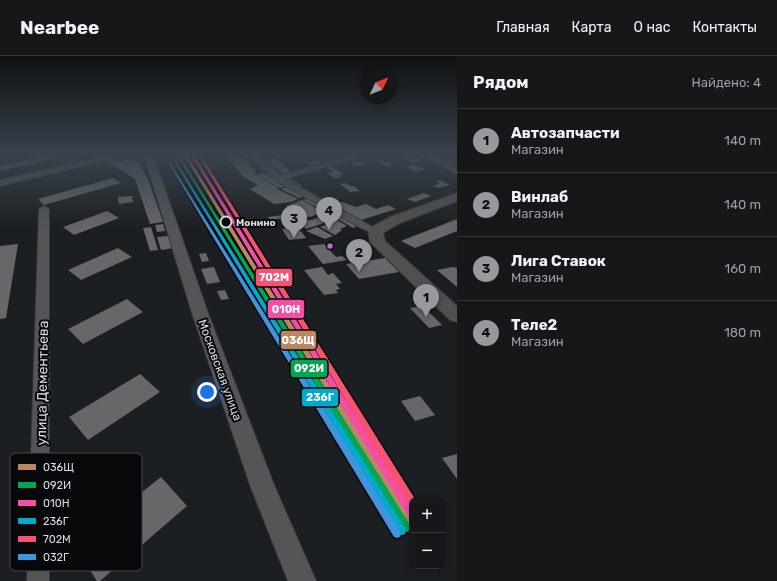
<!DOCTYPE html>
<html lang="ru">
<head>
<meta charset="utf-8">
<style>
	body { margin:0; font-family:Rubik,sans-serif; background:#222426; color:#f1f3f6 }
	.controls { position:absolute; right:12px; bottom:12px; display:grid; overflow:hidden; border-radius:8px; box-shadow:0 2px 6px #0003 }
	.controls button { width:36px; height:36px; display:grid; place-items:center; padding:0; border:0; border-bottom:1px solid #343638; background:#151719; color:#f1f3f6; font:20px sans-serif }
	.compass { position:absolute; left:361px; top:12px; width:36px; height:36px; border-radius:50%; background:#151719; box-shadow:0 2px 6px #0003; rotate:47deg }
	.you { position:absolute; left:207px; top:336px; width:14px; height:14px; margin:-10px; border:3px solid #fff; border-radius:50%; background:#1a73e8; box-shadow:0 0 0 6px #1a73e833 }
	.badge { display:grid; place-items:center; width:26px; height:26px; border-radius:50%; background:#969a9c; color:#111; font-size:13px; font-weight:700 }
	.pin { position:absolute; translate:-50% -33px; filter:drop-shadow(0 1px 2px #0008) }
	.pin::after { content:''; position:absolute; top:21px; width:14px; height:12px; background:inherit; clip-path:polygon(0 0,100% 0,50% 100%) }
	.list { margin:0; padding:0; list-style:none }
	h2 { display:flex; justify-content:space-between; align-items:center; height:52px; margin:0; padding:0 16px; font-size:17px }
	h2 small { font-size:13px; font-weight:400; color:#9d9fa2 }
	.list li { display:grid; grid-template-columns:26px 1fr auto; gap:12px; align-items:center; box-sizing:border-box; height:64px; padding:0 16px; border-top:1px solid #343638 }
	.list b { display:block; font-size:15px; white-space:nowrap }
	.list p { margin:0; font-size:13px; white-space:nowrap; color:#9d9fa2 }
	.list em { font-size:13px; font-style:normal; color:#9d9fa2 }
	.map { position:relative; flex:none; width:457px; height:525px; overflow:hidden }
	header { display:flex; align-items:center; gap:24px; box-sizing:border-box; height:56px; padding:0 20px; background:#151719; border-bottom:1px solid #343638 }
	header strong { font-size:19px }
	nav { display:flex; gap:22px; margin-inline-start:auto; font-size:14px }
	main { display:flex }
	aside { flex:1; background:#151719 }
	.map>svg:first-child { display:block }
	.green { fill:#313506 }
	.building { fill:#656769 }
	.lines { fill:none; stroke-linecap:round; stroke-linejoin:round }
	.minor-casing { stroke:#383a3d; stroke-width:2 }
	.tertiary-casing { stroke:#383a3d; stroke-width:2 }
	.secondary-casing { stroke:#383a3d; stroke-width:2 }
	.minor { fill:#535557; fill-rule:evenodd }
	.tertiary { fill:#535557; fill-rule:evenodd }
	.secondary { fill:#50514f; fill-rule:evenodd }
	.rail-1-casing { stroke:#06080a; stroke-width:3 }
	.rail-2-casing { stroke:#06080a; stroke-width:3 }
	.rail-3-casing { stroke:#06080a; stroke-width:3 }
	.rail-4-casing { stroke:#06080a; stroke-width:3 }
	.rail-5-casing { stroke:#06080a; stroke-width:3 }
	.rail-6-casing { stroke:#06080a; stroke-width:3 }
	.rail-1 { fill:#bb8660; fill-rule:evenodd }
	.rail-2 { fill:#00a651; fill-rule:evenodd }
	.rail-3 { fill:#f54da8; fill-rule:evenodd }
	.rail-4 { fill:#00a9ce; fill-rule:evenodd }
	.rail-5 { fill:#f65372; fill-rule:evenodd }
	.rail-6 { fill:#4094de; fill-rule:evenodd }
	.stop-dot { fill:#06080a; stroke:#d8dcdf; stroke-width:2 }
	.bus-dot { fill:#b673d3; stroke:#06080a; stroke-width:1.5 }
	.labels { text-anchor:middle; stroke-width:4; stroke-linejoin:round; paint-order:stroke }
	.far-stop-label { font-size:10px; font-weight:bold; fill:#d8dcdf; stroke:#06080a; text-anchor:start }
	.street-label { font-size:12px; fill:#d8dcdf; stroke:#06080a }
	.near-street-label { font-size:14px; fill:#d8dcdf; stroke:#06080a }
	.key { fill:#06080a; stroke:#45484a; stroke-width:1 }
	.key-label { font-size:11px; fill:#d8dcdf }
	.line-badge { stroke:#06080a; stroke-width:1.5 }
	.badge-label { font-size:11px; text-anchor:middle; font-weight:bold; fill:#fff }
</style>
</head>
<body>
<header>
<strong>Nearbee</strong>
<nav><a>Главная</a><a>Карта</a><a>О нас</a><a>Контакты</a></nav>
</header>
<main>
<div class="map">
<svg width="457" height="525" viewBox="0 0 457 525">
	<rect width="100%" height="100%" fill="#1c1f21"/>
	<path class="green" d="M430 99H457V113Z"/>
	<path class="building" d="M49 99 67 100 0 115V110Z
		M225 99H240L257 117 253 118 279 132 277 133 298 143 291 146 274 148 250 133 258 129 244 121Z
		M413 100 422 104 411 107 402 102Z
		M111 102 118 106 126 104 137 105 148 123 163 166 150 168 135 123 105 104Z
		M276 102 285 109H282L293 117 284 118 264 104Z
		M382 104 393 109 387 111 376 105Z
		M319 105 323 108 308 109 305 106Z
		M363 105 366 108 355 110 352 108Z
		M413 108 425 113 416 116 405 111Z
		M333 111 344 118 340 119 342 121 334 122 327 117 334 116 325 112Z
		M265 117 289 129 280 132 256 119Z
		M113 122 121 127 44 149 38 143Z
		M289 122 302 130 297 131 284 123Z
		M439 124 450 129 439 132 433 130 440 127 436 126Z
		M346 127 350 130H354L360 135 350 136 340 128Z
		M289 130 307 139 299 142 281 133Z
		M424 137 431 140 415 146 407 143Z
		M132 140 133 146 119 148 118 141Z
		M309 142 329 152 323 154 303 144Z
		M302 144 323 156 310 161 291 159 286 150Z
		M342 146 356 151 366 148 376 153 388 149 396 153 361 164 333 148Z
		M107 155 119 162 74 179 63 171Z
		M334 155 359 169 353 172 328 157Z
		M326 158 336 163 306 173 297 164H312Z
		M282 159 284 162 271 164 268 161Z
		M457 163V175L415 192 401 185Z
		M337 164 347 170 340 173 342 174 335 179 320 171Z
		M163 168 165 175 157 176 155 169Z
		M151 171 158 194 150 195 143 172Z
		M298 171 306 182 289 184 282 173Z
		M317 171 333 180 325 183 306 175Z
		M168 180 173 192 161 194 157 181Z
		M18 188 6 262 0 263V190Z
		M324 188 336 201 342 200 347 204 323 208 308 190Z
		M118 192 132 201 81 224 68 214Z
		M206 197 209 205 202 206 199 198Z
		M385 202 399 216 359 223 346 208Z
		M214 211 220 226 207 228 201 213Z
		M322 211 328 219 333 217 342 227 336 228 340 233 336 234 338 237 324 239 304 214Z
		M453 211 457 212V231L437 214Z
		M225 234 229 243 221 244 217 235Z
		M127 243 143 256 83 288 68 273Z
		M423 250 442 269 429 272 410 252Z
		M140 318 160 336 88 384 69 361Z
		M420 340 435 359 415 365 401 345Z
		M457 398V423L442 402Z
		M161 421 187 450 100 525H97L74 490Z"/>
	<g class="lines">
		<g class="minor-casing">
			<path id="minor" d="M248 99H257L280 119 355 99H368L285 123 380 175 375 178 361 172 278 126Z
				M421 99H431L457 113V118Z
				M44 150 49 153V525H27L39 153Z"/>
		</g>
		<g class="tertiary-casing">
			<path id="tertiary" d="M109 99H126L0 130V124Z
				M144 99H153L208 257 274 429 316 525H288L250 429 192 257Z"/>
		</g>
		<g class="secondary-casing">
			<path id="secondary" d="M457 137V145L400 167 383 177 385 185 457 250V266L450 264 380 196 370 186 368 175 370 172 390 161Z"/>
		</g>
		<use href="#minor" class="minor"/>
		<use href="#tertiary" class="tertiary"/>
		<use href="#secondary" class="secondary"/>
		<g class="rail-1-casing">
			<path id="rail-1" d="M184 99H187L412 462V473L409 472Z"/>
		</g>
		<g class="rail-2-casing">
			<path id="rail-2" d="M179 101 181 102 410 469 411 472 410 475 407 476 404 475 179 102Z"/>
		</g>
		<g class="rail-3-casing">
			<path id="rail-3" d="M191 99H194L412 451V462L409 461Z"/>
		</g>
		<g class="rail-4-casing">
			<path id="rail-4" d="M174 104 176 105 405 472 406 475 405 478 402 479 399 478 174 105Z"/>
		</g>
		<g class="rail-5-casing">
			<path id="rail-5" d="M198 99H201L415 443 412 444V450L409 449Z"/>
		</g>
		<g class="rail-6-casing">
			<path id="rail-6" d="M169 107 171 108 400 475 401 478 400 481 397 482 394 481 169 108Z"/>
		</g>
		<use href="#rail-1" class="rail-1"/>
		<use href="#rail-2" class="rail-2"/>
		<use href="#rail-3" class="rail-3"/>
		<use href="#rail-4" class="rail-4"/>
		<use href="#rail-5" class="rail-5"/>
		<use href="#rail-6" class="rail-6"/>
	</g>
	<linearGradient id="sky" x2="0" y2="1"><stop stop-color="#0f1112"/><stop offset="0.57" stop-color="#3a424e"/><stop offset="1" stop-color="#3a424e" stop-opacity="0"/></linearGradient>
	<rect width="457" height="173" fill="url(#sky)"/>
	<circle class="stop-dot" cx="226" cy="166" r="5.5"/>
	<circle class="bus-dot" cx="330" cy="190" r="3.5"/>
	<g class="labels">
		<g class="far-stop-label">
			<text x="236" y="170">Монино</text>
		</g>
		<g class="street-label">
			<text transform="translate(220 314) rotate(70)" y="4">Московская улица</text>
		</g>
		<g class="near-street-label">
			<text transform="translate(42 327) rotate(-89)" y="5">улица Дементьева</text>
		</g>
	</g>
	<rect x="10" y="397" width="132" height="118" rx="6" class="key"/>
	<rect x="18" y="408" width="18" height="6" fill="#bb8660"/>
	<rect x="18" y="426" width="18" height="6" fill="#00a651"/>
	<rect x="18" y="444" width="18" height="6" fill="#f54da8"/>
	<rect x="18" y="462" width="18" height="6" fill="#00a9ce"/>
	<rect x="18" y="480" width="18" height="6" fill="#f65372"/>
	<rect x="18" y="498" width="18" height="6" fill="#4094de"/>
	<g class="key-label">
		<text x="43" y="415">036Щ</text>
		<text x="43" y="433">092И</text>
		<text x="43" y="451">010Н</text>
		<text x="43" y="469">236Г</text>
		<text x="43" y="487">702М</text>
		<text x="43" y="505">032Г</text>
	</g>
	<g class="line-badge">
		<rect x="255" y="212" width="38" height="19" rx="4" fill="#f65372"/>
		<rect x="267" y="243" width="38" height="20" rx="4" fill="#f54da8"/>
		<rect x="280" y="274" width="37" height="20" rx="4" fill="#bb8660"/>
		<rect x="290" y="303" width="38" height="19" rx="4" fill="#00a651"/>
		<rect x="301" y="332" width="38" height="19" rx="4" fill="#00a9ce"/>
	</g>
	<g class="badge-label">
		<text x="274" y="225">702М</text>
		<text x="286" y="257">010Н</text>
		<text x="298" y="288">036Щ</text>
		<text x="309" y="316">092И</text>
		<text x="320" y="345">236Г</text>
	</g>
</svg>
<div class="controls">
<button>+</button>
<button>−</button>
</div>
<svg class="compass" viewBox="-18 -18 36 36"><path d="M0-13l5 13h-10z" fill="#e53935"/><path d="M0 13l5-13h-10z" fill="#9d9fa2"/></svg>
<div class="you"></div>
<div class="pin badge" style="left:426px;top:261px">1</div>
<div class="pin badge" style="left:359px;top:216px">2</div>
<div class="pin badge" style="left:294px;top:182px">3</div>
<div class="pin badge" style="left:329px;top:174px">4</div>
</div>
<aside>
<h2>Рядом<small>Найдено: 4</small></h2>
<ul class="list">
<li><span class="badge">1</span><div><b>Автозапчасти</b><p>Магазин</p></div><em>140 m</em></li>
<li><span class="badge">2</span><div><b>Винлаб</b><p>Магазин</p></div><em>140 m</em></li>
<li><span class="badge">3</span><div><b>Лига Ставок</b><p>Магазин</p></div><em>160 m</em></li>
<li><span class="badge">4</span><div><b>Теле2</b><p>Магазин</p></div><em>180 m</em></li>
</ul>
</aside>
</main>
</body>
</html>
